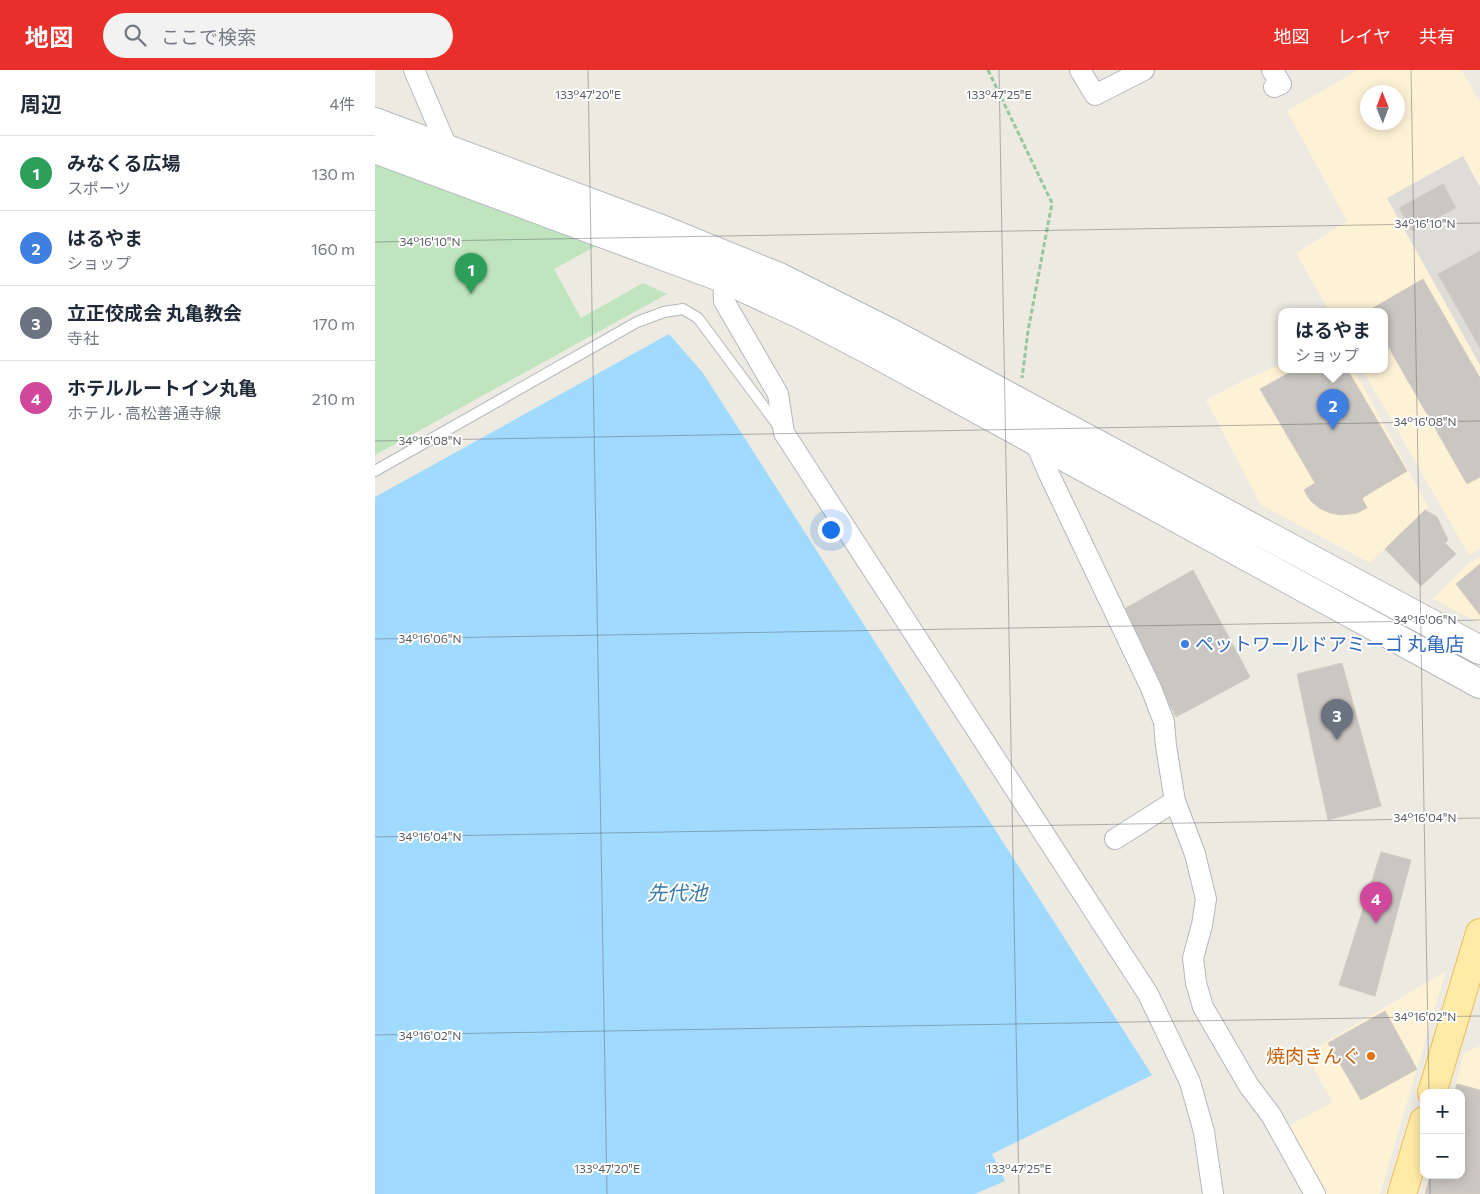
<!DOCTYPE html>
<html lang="ja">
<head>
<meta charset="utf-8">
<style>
	body { margin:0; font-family:Commissioner,"Noto Sans JP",sans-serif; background:#f2f2f3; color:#1f2937 }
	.controls { position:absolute; right:15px; bottom:15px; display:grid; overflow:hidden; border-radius:10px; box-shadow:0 2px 12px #0003 }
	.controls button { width:45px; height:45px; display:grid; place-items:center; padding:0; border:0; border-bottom:1px solid #e0e1e3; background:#fff; color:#1f2937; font:25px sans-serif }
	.compass { position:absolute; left:985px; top:15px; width:45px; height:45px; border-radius:50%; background:#fff; box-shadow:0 2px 12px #0003; rotate:359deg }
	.you { position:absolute; left:455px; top:459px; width:18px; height:18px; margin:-12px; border:4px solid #fff; border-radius:50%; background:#1a73e8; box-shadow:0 0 0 8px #1a73e833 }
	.badge { display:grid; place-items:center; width:32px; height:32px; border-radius:50%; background:#e92f2c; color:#fff; font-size:16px; font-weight:700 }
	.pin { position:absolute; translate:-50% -41px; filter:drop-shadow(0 1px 2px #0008) }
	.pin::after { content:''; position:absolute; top:26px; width:18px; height:15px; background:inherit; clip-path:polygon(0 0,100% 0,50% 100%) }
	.popup { position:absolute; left:903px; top:238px; width:110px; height:65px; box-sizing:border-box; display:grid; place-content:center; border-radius:10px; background:#fff; filter:drop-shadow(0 1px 4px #0005); font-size:16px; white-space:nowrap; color:#747a83 }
	.popup b { font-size:19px; color:#1f2937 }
	.popup::after { content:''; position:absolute; left:50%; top:100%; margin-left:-10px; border:10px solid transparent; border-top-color:#fff }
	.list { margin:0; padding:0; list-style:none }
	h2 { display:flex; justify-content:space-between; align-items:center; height:65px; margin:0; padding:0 20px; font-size:21px }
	h2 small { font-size:16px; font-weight:400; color:#747a83 }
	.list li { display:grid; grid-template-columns:32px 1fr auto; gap:15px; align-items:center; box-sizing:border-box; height:75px; padding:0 20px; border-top:1px solid #e0e1e3 }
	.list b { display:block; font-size:19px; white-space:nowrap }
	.list p { margin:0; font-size:16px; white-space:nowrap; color:#747a83 }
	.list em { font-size:16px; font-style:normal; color:#747a83 }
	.icon { flex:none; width:28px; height:28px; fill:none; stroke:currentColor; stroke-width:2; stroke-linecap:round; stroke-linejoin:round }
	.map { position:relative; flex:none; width:1105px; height:1124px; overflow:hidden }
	header { display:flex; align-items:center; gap:30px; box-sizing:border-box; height:70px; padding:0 25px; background:#e92f2c; color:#fff }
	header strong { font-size:24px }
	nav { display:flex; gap:28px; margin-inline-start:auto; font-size:18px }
	.search { width:350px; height:45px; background:#f2f2f3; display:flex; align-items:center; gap:12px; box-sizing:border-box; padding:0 18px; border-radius:28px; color:#747a83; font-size:19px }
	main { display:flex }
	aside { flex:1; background:#fff }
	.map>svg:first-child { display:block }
	.commercial { fill:#fef2d6; fill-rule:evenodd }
	.industrial { fill:#dedcd6 }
	.green { fill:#c0e5be }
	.water { fill:#a0dbff }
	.building { fill:#cac6c1; stroke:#d2cbc0 }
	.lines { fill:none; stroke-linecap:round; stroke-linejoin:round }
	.lane-casing { stroke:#b4b8bc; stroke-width:12 }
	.street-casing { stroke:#b4b8bc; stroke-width:22 }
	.secondary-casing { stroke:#b5b9be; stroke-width:30 }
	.primary-casing { stroke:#f1bc57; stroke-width:30 }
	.path { stroke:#97c6a1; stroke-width:3; stroke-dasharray:5 2.5; stroke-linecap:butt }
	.lane { stroke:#fff; stroke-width:10 }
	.street { stroke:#fff; stroke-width:20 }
	.secondary { stroke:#fff; stroke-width:28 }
	.primary { stroke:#ffeba5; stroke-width:28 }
	.ticks { fill:none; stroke:#5a5e63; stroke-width:1; stroke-opacity:0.45 }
	.shop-dot { fill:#3f7fe0; stroke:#fff; stroke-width:2 }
	.food-dot { fill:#e8710a; stroke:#fff; stroke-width:2 }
	.labels { text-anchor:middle; stroke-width:4; stroke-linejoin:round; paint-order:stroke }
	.shop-label { font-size:19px; fill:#366cbe; stroke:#fff; text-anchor:start }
	.food-label { font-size:19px; fill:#c56008; stroke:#fff; text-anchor:end }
	.water-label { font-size:20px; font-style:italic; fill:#3b77a7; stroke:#fff }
	.ticks-label { font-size:12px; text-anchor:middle; fill:#5a5e63; stroke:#fff; stroke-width:4; stroke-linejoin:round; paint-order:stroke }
</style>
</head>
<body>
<header>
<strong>地図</strong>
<div class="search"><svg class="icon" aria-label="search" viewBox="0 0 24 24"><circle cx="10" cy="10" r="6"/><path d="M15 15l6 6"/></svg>ここで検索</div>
<nav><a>地図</a><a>レイヤ</a><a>共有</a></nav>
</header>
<main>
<aside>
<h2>周辺<small>4件</small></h2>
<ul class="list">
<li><span class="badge" style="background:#2e9e5b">1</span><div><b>みなくる広場</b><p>スポーツ</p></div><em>130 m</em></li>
<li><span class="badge" style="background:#3f7fe0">2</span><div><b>はるやま</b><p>ショップ</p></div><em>160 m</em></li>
<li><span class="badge" style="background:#6b7280">3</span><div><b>立正佼成会 丸亀教会</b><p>寺社</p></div><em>170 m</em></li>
<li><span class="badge" style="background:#d1479c">4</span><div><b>ホテルルートイン丸亀</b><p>ホテル · 高松善通寺線</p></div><em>210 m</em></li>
</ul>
</aside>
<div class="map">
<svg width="1105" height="1124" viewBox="0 0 1105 1124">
	<rect width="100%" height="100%" fill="#edeae2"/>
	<path class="commercial" d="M983 0H1086L1105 32V117L1087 87 1012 129 1105 295V478L1094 485 987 299H1009V241H954L921 183 972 151 912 41ZM992 22H1022V52H992Z
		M907 294V299H979L1053 437 995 493 886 435 831 330 871 309Z
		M1105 486V553L1058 529 1094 493Z
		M1071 901 1005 1124H946L909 1058 958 1032 939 999 944 976Z
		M1105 976V1124H1048L1054 1105H1086V1023H1078L1089 983Z"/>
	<path class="industrial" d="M1088 86 1105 117V295L1012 128Z"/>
	<path class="green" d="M0 93 223 175 179 199 206 248 268 213 292 224 0 385Z"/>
	<path class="water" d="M294 264 328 303 777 1005 617 1084 630 1111 600 1124H0V427Z"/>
	<path class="building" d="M1068 114 1081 138 1037 161 1024 138Z
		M1105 181V278L1063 204Z
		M1048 209 1105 308V407L1092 414 1009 269V241H993Z
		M921 299H972L1032 401 987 428 992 438 982 443 966 445 955 443 944 438 935 430 929 420 940 413 885 319Z
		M1050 440 1062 447 1073 470 1070 473 1081 484 1046 516 1010 479Z
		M1105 494V545L1081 514Z
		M818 500 875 607 801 647 746 541Z
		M967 593 1006 736 953 750 922 604Z
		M1006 782 1036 790 1000 926 964 915Z
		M1010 941 1042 999 986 1030 953 973Z
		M1082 1014 1105 1020V1098L1058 1124H1050L1055 1105H1086V1023H1079Z
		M1105 1098V1124H1058Z"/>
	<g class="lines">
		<g class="lane-casing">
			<path id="lane" d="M0 401 262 252 289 242 308 239 323 248 404 357"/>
		</g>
		<g class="street-casing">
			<path id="street" d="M39 0 72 77 69 86
				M705 0 720 25 769 0
				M897 0 906 14 899 17
				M348 198 349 231 403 324 409 363 773 924 815 1012 829 1062 838 1124
				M658 367 673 402 776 618 789 652 791 676 800 731 820 784 831 829 827 855 818 888 821 913 828 937 874 1016 896 1045 940 1124
				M740 769 800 731"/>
		</g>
		<g class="secondary-casing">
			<path id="secondary" d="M0 52 281 157 404 207 516 263 1105 580
				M0 79 345 207 427 245 496 281 1105 614"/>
		</g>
		<g class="primary-casing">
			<path id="primary" d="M1057 1023 1105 863
				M1027 1124 1049 1051"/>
		</g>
		<path class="path" d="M613 0 677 133 653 261 647 308"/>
		<use href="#lane" class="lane"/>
		<use href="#street" class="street"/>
		<use href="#secondary" class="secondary"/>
		<use href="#primary" class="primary"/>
	</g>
	<path class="ticks" d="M213 0 232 1124M624 0 644 1124M1036 0 1054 1023M0 172 1105 153M0 371 1105 351M0 569 1105 550M0 767 1105 748M0 965 1105 946M1055 1105V1124"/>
	<circle class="shop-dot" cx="810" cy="574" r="5"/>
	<circle class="food-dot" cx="996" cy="986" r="5"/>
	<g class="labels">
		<g class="shop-label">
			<text x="820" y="581">ペットワールドアミーゴ 丸亀店</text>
		</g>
		<g class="food-label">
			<text x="986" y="993">焼肉きんぐ</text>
		</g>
		<g class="water-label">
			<text x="302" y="830">先代池</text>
		</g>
	</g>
	<g class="ticks-label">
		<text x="213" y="29">133°47'20"E</text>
		<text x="624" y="29">133°47'25"E</text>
		<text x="1050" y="158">34°16'10"N</text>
		<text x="55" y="176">34°16'10"N</text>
		<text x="1050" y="356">34°16'08"N</text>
		<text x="55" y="375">34°16'08"N</text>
		<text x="1050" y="554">34°16'06"N</text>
		<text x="55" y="573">34°16'06"N</text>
		<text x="1050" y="752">34°16'04"N</text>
		<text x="55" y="771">34°16'04"N</text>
		<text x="1050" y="951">34°16'02"N</text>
		<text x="55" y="970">34°16'02"N</text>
		<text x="232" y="1103">133°47'20"E</text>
		<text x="644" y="1103">133°47'25"E</text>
	</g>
</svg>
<div class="controls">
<button>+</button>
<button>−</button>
</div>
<svg class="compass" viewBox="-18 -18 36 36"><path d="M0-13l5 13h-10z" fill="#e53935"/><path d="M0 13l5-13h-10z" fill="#747a83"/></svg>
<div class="you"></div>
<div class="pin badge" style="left:96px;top:224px;background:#2e9e5b">1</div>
<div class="pin badge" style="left:958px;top:360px;background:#3f7fe0">2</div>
<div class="popup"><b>はるやま</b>ショップ</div>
<div class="pin badge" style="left:962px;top:670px;background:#6b7280">3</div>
<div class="pin badge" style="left:1001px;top:853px;background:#d1479c">4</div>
</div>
</main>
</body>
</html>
